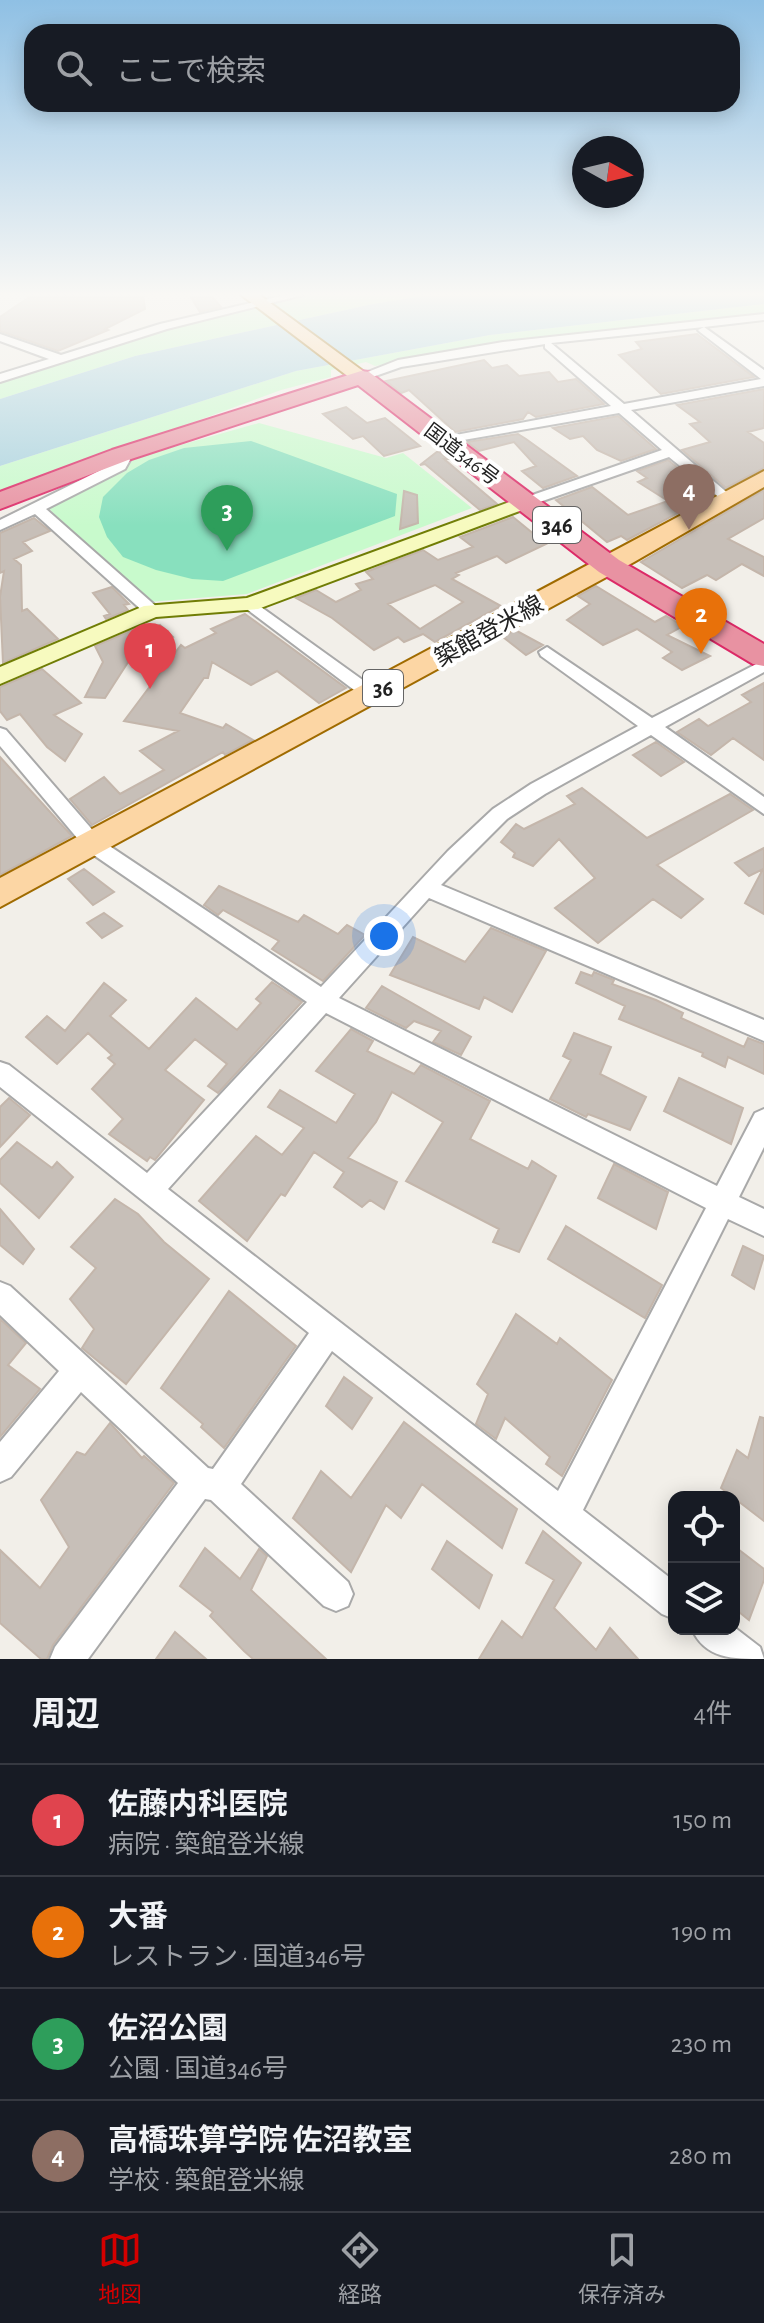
<!DOCTYPE html>
<html lang="ja">
<head>
<meta charset="utf-8">
<style>
	body { margin:0; font-family:"Alegreya Sans","Noto Sans JP",sans-serif; background:#242831; color:#f1f3f6 }
	.controls { position:absolute; right:24px; bottom:24px; display:grid; overflow:hidden; border-radius:16px; box-shadow:0 4px 20px #0003 }
	.controls button { width:72px; height:72px; display:grid; place-items:center; padding:0; border:0; border-bottom:2px solid #363941; background:#171b24; color:#f1f3f6; font:40px sans-serif }
	.compass { position:absolute; left:572px; top:136px; width:72px; height:72px; border-radius:50%; background:#171b24; box-shadow:0 4px 20px #0003; rotate:98deg }
	.you { position:absolute; left:384px; top:936px; width:28px; height:28px; margin:-20px; border:6px solid #fff; border-radius:50%; background:#1a73e8; box-shadow:0 0 0 12px #1a73e833 }
	.badge { display:grid; place-items:center; width:52px; height:52px; border-radius:50%; background:#d40000; color:#fff; font-size:26px; font-weight:700 }
	.pin { position:absolute; translate:-50% -66px; filter:drop-shadow(0 2px 4px #0008) }
	.pin::after { content:''; position:absolute; top:42px; width:28px; height:24px; background:inherit; clip-path:polygon(0 0,100% 0,50% 100%) }
	.list { margin:0; padding:0; list-style:none }
	h2 { display:flex; justify-content:space-between; align-items:center; height:104px; margin:0; padding:0 32px; font-size:34px }
	h2 small { font-size:26px; font-weight:400; color:#9ea1a6 }
	.list li { display:grid; grid-template-columns:52px 1fr auto; gap:24px; align-items:center; box-sizing:border-box; height:112px; padding:0 32px; border-top:2px solid #363941 }
	.list b { display:block; font-size:30px; white-space:nowrap }
	.list p { margin:0; font-size:26px; white-space:nowrap; color:#9ea1a6 }
	.list em { font-size:26px; font-style:normal; color:#9ea1a6 }
	.icon { flex:none; width:44px; height:44px; fill:none; stroke:currentColor; stroke-width:2; stroke-linecap:round; stroke-linejoin:round }
	.map { position:relative; flex:none; width:764px; height:1659px; overflow:hidden }
	.search { position:absolute; background:#171b24; box-shadow:0 4px 20px #0003; left:24px; right:24px; top:24px; height:88px; display:flex; align-items:center; gap:20px; box-sizing:border-box; padding:0 28px; border-radius:24px; color:#9ea1a6; font-size:30px }
	.sheet { height:552px; background:#171b24 }
	nav { display:flex; justify-content:space-around; align-items:center; box-sizing:border-box; height:112px; border-top:2px solid #363941; background:#171b24; font-size:22px; color:#9ea1a6 }
	nav a { display:grid; justify-items:center; gap:4px }
	nav .on { color:#d40000 }
	.map>svg:first-child { display:block }
	.park { fill:#c8facc }
	.pitch { fill:#88e0be }
	.water { fill:#aad3df }
	.building { fill:#c7bfb8; stroke:#c4b6ab; stroke-width:2; fill-rule:evenodd }
	.lines { fill:none; stroke-linecap:round; stroke-linejoin:round }
	.street-casing { stroke:#a9a9a9; stroke-width:4 }
	.secondary-casing { stroke:#707d05; stroke-width:4 }
	.primary-casing { stroke:#a06b00; stroke-width:4 }
	.highway-casing { stroke:#dc2a67; stroke-width:4 }
	.street { fill:#fff; fill-rule:evenodd }
	.secondary { fill:#f7fabf; fill-rule:evenodd }
	.primary { fill:#fcd6a4; fill-rule:evenodd }
	.highway { fill:#e892a2; fill-rule:evenodd }
	.labels { text-anchor:middle; stroke-width:8; stroke-linejoin:round; paint-order:stroke }
	.far-street-label { font-size:20px; fill:#222; stroke:#fff }
	.shield { fill:#fff; stroke:#646464; stroke-width:2 }
	.shield-label { font-size:22px; font-weight:bold; fill:#222 }
	.street-label { font-size:24px; fill:#222; stroke:#fff }
</style>
</head>
<body>
<div class="map">
<svg width="764" height="1659" viewBox="0 0 764 1659">
	<rect width="100%" height="100%" fill="#f2efe9"/>
	<path class="park" d="M467 294 416 297 373 304 135 356 0 399V382C104 348 211 308 320 294 367 288 419 294 467 294Z
		M764 304V313L514 341 375 366 366 362 331 370V377L281 390 0 493V466L296 371 490 335Z
		M259 423 386 458 403 453 472 508 247 594 149 602 48 508 49 500 131 463V459Z"/>
	<path class="pitch" d="M251 441 397 494 395 516 223 581 192 579 156 570 123 557 107 537 99 517 103 497 127 473 149 460 184 448Z"/>
	<path class="water" d="M467 294H764V304L490 335 296 371 0 466V399L135 356 373 304 416 297Z"/>
	<path class="building" d="M34 294 100 297 143 294 145 309 105 329 108 330 58 351 0 331V317Z
		M189 294H210L221 307 200 312Z
		M697 334 754 377 661 394 619 355 642 349 636 342Z
		M484 360 492 368 507 365 519 376 549 372 558 382 576 379 604 404 536 417 528 412 523 419 455 432 409 390 401 393 386 381Z
		M764 389V428L748 432 764 443V468L726 488 682 450 710 442 690 424 700 422 677 405Z
		M346 407 367 423 385 418 420 446 384 456 363 436 353 439 323 414Z
		M618 416 656 449 621 461 597 450 583 436 570 439 553 428Z
		M518 434 526 439 577 476 543 488 522 471 536 466 514 442 479 451 467 442Z
		M438 451 448 459H444L497 504 480 510 425 464 420 465Z
		M668 460 712 495 627 540 621 536 607 542 556 500 592 487 628 515 668 501 638 482 647 478 637 471Z
		M764 490V518L728 539 764 557V576L742 564 716 580 707 575 682 588 641 562Z
		M404 491 417 495 418 523 400 529Z
		M513 517 546 544 506 563 497 556 456 573 459 575 452 579 501 606 435 642 423 634 404 642 398 637 374 650 332 618 296 598 316 590 336 602 361 590 356 584 373 579 366 572 423 550 438 560 473 547 460 537ZM435 585 463 602 420 629 388 604Z
		M34 518 50 531 23 542 32 551 14 559 21 565 22 611 27 609 58 639 3 663 0 597 4 571 0 573V533Z
		M596 586 655 622 666 616 683 626 667 635 710 656 682 670 663 658 672 652 637 629 603 645 567 620 590 604 578 596Z
		M112 587 129 604 124 605 128 610 106 619 104 616 110 614 93 593Z
		M245 614 346 688 319 703 277 671 251 685 212 662 208 678H204L180 713 223 728 226 724 253 740 225 755 223 752 92 825 70 799 104 777 120 794 164 770 140 751 178 731 124 721 181 645 185 648 216 633 211 629Z
		M160 625 173 637 132 656 105 698 85 697 103 662 95 646 142 626 146 631Z
		M515 630 543 645 526 655 503 637Z
		M42 669 81 703 54 715 82 734 65 761 47 747 20 714 7 720 0 711V687Z
		M764 683V760L733 738 711 755 677 732 699 719 708 726 751 702 742 695Z
		M656 742 684 762 661 776 633 755Z
		M0 757 72 836 0 875Z
		M582 788 647 838 730 794 753 810 657 865 703 899 681 918 653 899 598 943 555 908 595 878 559 839 533 866 513 857 515 853 501 842 516 824 524 829 575 804 567 796Z
		M764 848V914L745 903 763 869 749 876 735 863Z
		M84 869 114 892 93 905 68 879Z
		M219 886 298 922 304 915 338 934 347 925 365 935 323 981 272 949 279 941 223 910 218 915 204 905Z
		M104 913 122 926 102 938 87 923Z
		M491 928 546 951 512 1012 484 997 479 1009 390 975 413 937 465 962Z
		M581 972 592 976 594 972 614 980 612 984 656 1000 683 1013 681 1018 744 1047 748 1038 764 1044V1074L728 1057 725 1067 702 1056 703 1053 619 1019 625 1006 576 983Z
		M272 982 302 1002 218 1093 208 1086 227 1064 195 1039 165 1070 204 1100 155 1160 150 1157 147 1161 109 1134 123 1119 92 1089 115 1064 108 1058 112 1055 88 1033 57 1064 26 1037 47 1016 65 1031 104 983 126 1000 110 1016 149 1049 196 998 237 1030 261 1003 256 999Z
		M382 986 471 1037 461 1055 433 1042 441 1031 414 1021 406 1028 366 1008Z
		M351 1029 373 1041 367 1051 414 1074 421 1065 490 1101 470 1139 528 1169 532 1161 556 1176 519 1252 493 1242 499 1229 406 1181 443 1122 392 1092 376 1122 348 1158 397 1182 384 1209 370 1200 362 1207 334 1187 344 1172 314 1152 285 1196 281 1194 247 1241 199 1201 256 1136 282 1155 304 1128 268 1107 280 1090 336 1123 355 1094 316 1071Z
		M574 1033 611 1047 600 1074 646 1097 630 1130 588 1114 586 1117 550 1099 571 1060 563 1056Z
		M679 1078 743 1108 731 1144 664 1111Z
		M9 1098 30 1115 0 1147V1107Z
		M17 1142 52 1168 57 1162 73 1177 39 1218 0 1183V1160Z
		M614 1164 668 1192 656 1229 598 1198Z
		M115 1199 138 1214 164 1242 209 1279 126 1384 82 1348 94 1329 70 1299 96 1268 71 1247Z
		M0 1209 34 1249 23 1264 0 1245Z
		M566 1226 662 1285 645 1318 548 1259Z
		M743 1246 764 1256 754 1289 732 1275Z
		M229 1291 296 1346 224 1448 201 1427 203 1424 161 1388Z
		M516 1314 557 1344 560 1338 612 1380 562 1476 546 1464 550 1457 505 1418 496 1439 476 1424 488 1394 477 1384Z
		M0 1319 26 1343 8 1365 40 1389 0 1437Z
		M344 1377 372 1398 352 1429 326 1406Z
		M760 1417 764 1418V1521L721 1488 737 1450 748 1458Z
		M404 1422 517 1509 502 1548 422 1484 401 1518 386 1505 351 1572 293 1518 321 1471 351 1498Z
		M110 1423 142 1458 144 1456 174 1483 53 1645 47 1659H41L0 1623V1550L40 1588 69 1547 41 1500 77 1452 85 1455Z
		M543 1531 581 1563 554 1608 596 1650 610 1628 638 1659H479L502 1621 522 1638 554 1580 526 1563Z
		M447 1541 492 1575 479 1608 432 1569Z
		M734 1546 764 1569V1580L749 1620 734 1608Z
		M205 1548 240 1579 259 1549 267 1556 251 1590 326 1659H253L244 1651 210 1616 213 1612 180 1586Z
		M175 1632 206 1659H156Z"/>
	<g class="lines">
		<g class="street-casing">
			<path id="street" d="M290 294H307L167 329 0 382V374L49 359 0 341V334L61 355 160 324Z
				M764 314V320L704 327 764 370V386L631 410 731 496V502L726 503 669 457 531 505H521V499L662 450 619 413 440 444 438 441 445 437 611 406 545 348V344L401 367 361 381 355 377 398 360 503 342ZM704 327 698 330 700 332 761 379 624 404 551 343Z
				M115 452H125L130 460 125 469 46 509 158 608V614H146L35 514 0 530V520L115 463Z
				M250 599 378 691 381 695 378 699H366L244 607 242 604Z
				M547 647 652 718 764 660V672L665 727 764 797V814L651 735 545 794 507 819 441 885 764 1020V1041L429 898 339 998 717 1186 755 1113 764 1109V1147L739 1197 764 1209V1236L728 1219 583 1510 674 1581V1619L662 1614 332 1351 241 1484 348 1582 353 1594 348 1606 336 1611 324 1606 211 1500 205 1499 88 1659H50L55 1647 178 1483 81 1392 11 1477 0 1482V1442L59 1371 0 1315V1282L10 1286 208 1468 213 1469 309 1333 0 1087V1062L9 1065 147 1173 307 1002 88 851 0 746V728L6 730 102 841 321 987 448 851 493 809 531 784 638 726 541 656 539 652ZM326 1013 706 1208 558 1491 168 1189Z
				M734 1627 760 1647 764 1659C733 1659 705 1659 692 1629Z"/>
		</g>
		<g class="secondary-casing">
			<path id="secondary" d="M526 496 533 498 536 502 533 506 258 609 156 617 0 684V667L144 606 247 598Z"/>
		</g>
		<g class="primary-casing">
			<path id="primary" d="M240 294H258L371 377 361 383 354 381Z
				M764 471V487L634 562 0 907V878Z"/>
		</g>
		<g class="highway-casing">
			<path id="highway" d="M361 371 369 372 619 560 764 644V666L753 664 599 572 358 385 128 460 0 509V492L112 450Z"/>
		</g>
		<use href="#street" class="street"/>
		<use href="#secondary" class="secondary"/>
		<use href="#primary" class="primary"/>
		<use href="#highway" class="highway"/>
	</g>
	<linearGradient id="sky" x2="0" y2="1"><stop stop-color="#8fc0e4"/><stop offset="0.56" stop-color="#f9f8f5"/><stop offset="1" stop-color="#f9f8f5" stop-opacity="0"/></linearGradient>
	<rect width="764" height="526" fill="url(#sky)"/>
	<g class="labels">
		<g class="far-street-label">
			<text transform="translate(462 454) rotate(37)" y="7">国道346号</text>
		</g>
		<g class="shield">
			<rect x="533" y="507" width="48" height="36" rx="6"/>
			<rect x="363" y="670" width="40" height="36" rx="6"/>
		</g>
		<g class="shield-label">
			<text x="557" y="533">346</text>
			<text x="383" y="696">36</text>
		</g>
		<g class="street-label">
			<text transform="translate(489 631) rotate(-29)" y="8">築館登米線</text>
		</g>
	</g>
</svg>
<div class="controls">
<button><svg class="icon" aria-label="locate" viewBox="0 0 24 24"><circle cx="12" cy="12" r="6"/><path d="M12 2v4M12 18v4M2 12h4M18 12h4"/></svg></button>
<button><svg class="icon" aria-label="layers" viewBox="0 0 24 24"><path d="M12 4l9 5-9 5-9-5zM3 14l9 5 9-5"/></svg></button>
</div>
<svg class="compass" viewBox="-18 -18 36 36"><path d="M0-13l5 13h-10z" fill="#e53935"/><path d="M0 13l5-13h-10z" fill="#9ea1a6"/></svg>
<div class="you"></div>
<div class="pin badge" style="left:150px;top:689px;background:#e0444e">1</div>
<div class="pin badge" style="left:701px;top:654px;background:#e8710a">2</div>
<div class="pin badge" style="left:227px;top:551px;background:#2e9e5b">3</div>
<div class="pin badge" style="left:689px;top:530px;background:#8d6e63">4</div>
<div class="search"><svg class="icon" aria-label="search" viewBox="0 0 24 24"><circle cx="10" cy="10" r="6"/><path d="M15 15l6 6"/></svg>ここで検索</div>
</div>
<section class="sheet">
<h2>周辺<small>4件</small></h2>
<ul class="list">
<li><span class="badge" style="background:#e0444e">1</span><div><b>佐藤内科医院</b><p>病院 · 築館登米線</p></div><em>150 m</em></li>
<li><span class="badge" style="background:#e8710a">2</span><div><b>大番</b><p>レストラン · 国道346号</p></div><em>190 m</em></li>
<li><span class="badge" style="background:#2e9e5b">3</span><div><b>佐沼公園</b><p>公園 · 国道346号</p></div><em>230 m</em></li>
<li><span class="badge" style="background:#8d6e63">4</span><div><b>高橋珠算学院 佐沼教室</b><p>学校 · 築館登米線</p></div><em>280 m</em></li>
</ul>
</section>
<nav>
<a class="on"><svg class="icon" aria-label="map" viewBox="0 0 24 24"><path d="M3 6l6-2 6 2 6-2v14l-6 2-6-2-6 2zM9 4v14M15 6v14"/></svg>地図</a>
<a><svg class="icon" aria-label="directions" viewBox="0 0 24 24"><path d="M12 3l9 9-9 9-9-9zM9 14v-3h6M13 9l2 2-2 2"/></svg>経路</a>
<a><svg class="icon" aria-label="saved" viewBox="0 0 24 24"><path d="M7 4h10v16l-5-4-5 4z"/></svg>保存済み</a>
</nav>
</body>
</html>
